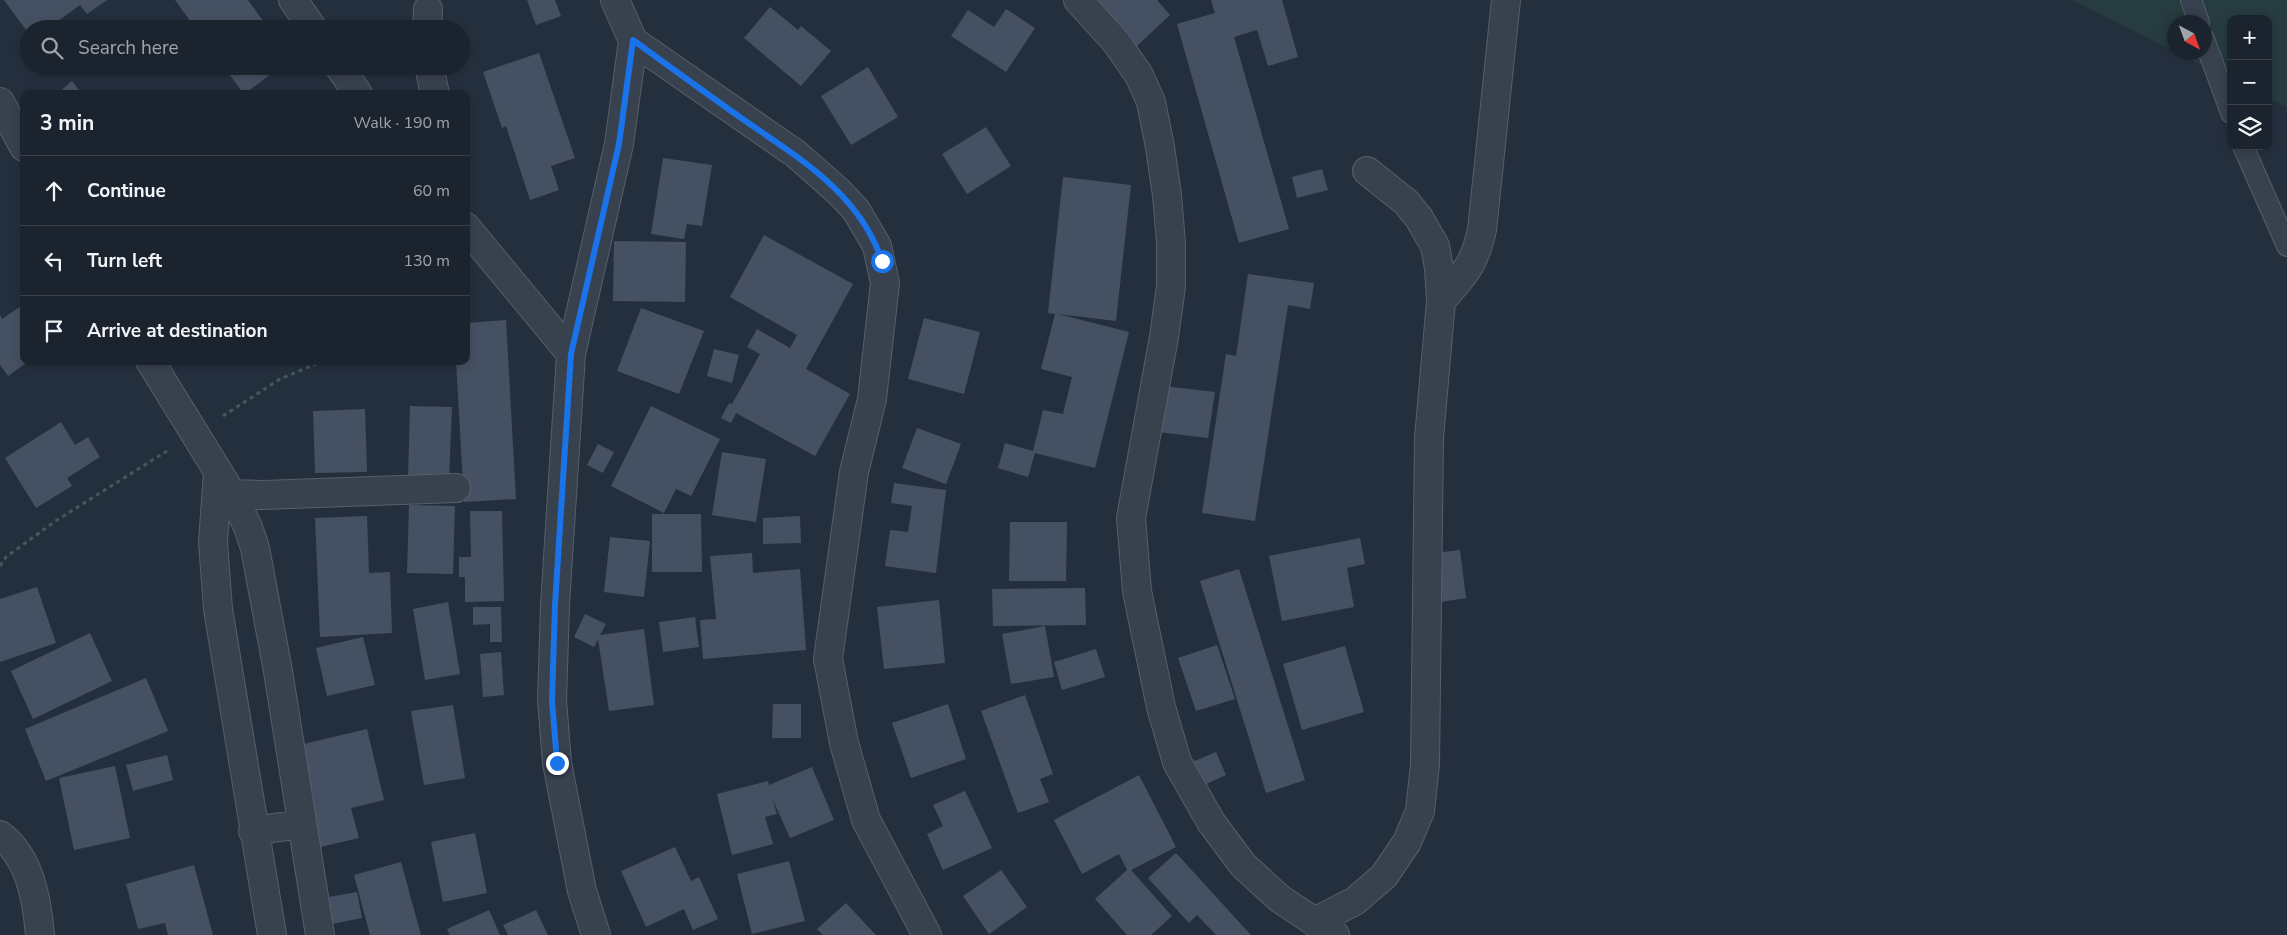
<!DOCTYPE html>
<html lang="en">
<head>
<meta charset="utf-8">
<style>
	body { margin:0; font-family:"Nunito Sans",sans-serif; background:#282f3a; color:#f1f3f6 }
	.controls { position:absolute; right:15px; top:15px; display:grid; overflow:hidden; border-radius:10px; box-shadow:0 2px 8px #0003 }
	.controls button { width:45px; height:45px; display:grid; place-items:center; padding:0; border:0; border-bottom:1px solid #39404a; background:#1b232e; color:#f1f3f6; font:25px sans-serif }
	.compass { position:absolute; left:2167px; top:15px; width:45px; height:45px; border-radius:50%; background:#1b232e; box-shadow:0 2px 8px #0003; rotate:139deg }
	.stop { position:absolute; width:15px; height:15px; margin:-11px; border:4px solid #1a73e8; border-radius:50%; background:#fff }
	.stop.end { background:#1a73e8; border-color:#fff; box-shadow:0 1px 5px #0008 }
	.list { margin:0; padding:0; list-style:none }
	h2 { display:flex; justify-content:space-between; align-items:center; height:65px; margin:0; padding:0 20px; font-size:21px }
	h2 small { font-size:16px; font-weight:400; color:#a0a4aa }
	.list li { display:grid; grid-template-columns:32px 1fr auto; gap:15px; align-items:center; box-sizing:border-box; height:70px; padding:0 20px; border-top:1px solid #39404a }
	.list b { display:block; font-size:19px; white-space:nowrap }
	.list em { font-size:16px; font-style:normal; color:#a0a4aa }
	.icon { flex:none; width:28px; height:28px; fill:none; stroke:currentColor; stroke-width:2; stroke-linecap:round; stroke-linejoin:round }
	.map { position:relative; flex:none; width:2287px; height:935px; overflow:hidden }
	.search { position:absolute; background:#1b232e; box-shadow:0 2px 8px #0003; left:20px; top:20px; width:450px; height:55px; display:flex; align-items:center; gap:12px; box-sizing:border-box; padding:0 18px; border-radius:28px; color:#a0a4aa; font-size:19px }
	.panel { position:absolute; background:#1b232e; box-shadow:0 2px 8px #0003; left:20px; top:90px; width:450px; height:275px; border-radius:10px }
	.map>svg:first-child { display:block }
	.green { fill:#263c3f }
	.building { fill:#455162 }
	.lines { fill:none; stroke-linecap:round; stroke-linejoin:round }
	.service-casing { stroke:#565f6c; stroke-width:22 }
	.minor-casing { stroke:#565f6c; stroke-width:30 }
	.path { stroke:#44595c; stroke-width:3; stroke-dasharray:4 4; stroke-linecap:butt }
	.service { stroke:#38414e; stroke-width:20 }
	.minor { stroke:#38414e; stroke-width:28 }
	.route { stroke:#1a73e8; stroke-width:6 }
</style>
</head>
<body>
<div class="map">
<svg width="2287" height="935" viewBox="0 0 2287 935">
	<rect width="100%" height="100%" fill="#242f3e"/>
	<path class="green" d="M2072 0H2287V107L2268 98V19H2231V79L2178 53 2204 52V22H2174V51Z"/>
	<path class="building" d="M4 0H107L87 14 80 5 47 29H29V34Z
		M175 0H248L269 29H196Z
		M527 0H555L561 16 536 25Z
		M1092 0H1157L1170 15 1136 47Z
		M1211 0H1282L1298 57 1268 66 1257 30 1234 37 1289 229 1239 243 1177 24 1215 13Z
		M770 7 798 30 801 26 831 51 801 86 744 38Z
		M1006 9 1035 28 1006 72 951 36 968 10 994 27Z
		M539 53 575 158 551 166 559 190 530 200 506 126 502 128 483 72Z
		M223 66H282L244 94Z
		M868 67 898 117 851 145 821 96Z
		M72 81 82 94H57Z
		M986 127 1011 166 967 194 942 154Z
		M663 158 712 165 702 226 687 224 684 239 651 234Z
		M1322 169 1328 190 1297 198 1292 177Z
		M1063 177 1131 185 1116 321 1058 314 1129 332 1095 468 1035 453 1028 477 998 468 1005 443 1033 451 1043 410 1063 414 1072 377 1041 369 1055 314 1048 313Z
		M764 235 853 284 806 369 850 394 815 456 736 413 731 423 721 418 729 403 732 404 760 354 747 347 757 329 790 348 797 335 730 297Z
		M614 241 686 242 685 302 613 301Z
		M1248 274 1314 283 1310 309 1288 305 1255 521 1202 513 1226 354 1236 356Z
		M24 304V361H29L8 376 0 365V315L2 319Z
		M641 308 704 331 679 394 617 371Z
		M924 318 980 332 964 394 908 379Z
		M506 320 516 499 464 502 456 361H466V323Z
		M714 349 739 355 732 383 707 376Z
		M1164 386 1215 392 1208 438 1158 432Z
		M410 406 452 407 449 480 408 479Z
		M651 406 720 439 691 496 676 489 664 513 611 486Z
		M365 409 367 472 315 473 313 411Z
		M61 422 75 445 88 437 100 457 67 478 72 486 36 508 5 458Z
		M917 428 961 444 946 484 902 468Z
		M598 444 614 452 603 473 587 465Z
		M722 452 766 459 756 522 712 515Z
		M894 483 946 490 936 573 885 566 890 530 908 532 912 506 891 503Z
		M409 505 455 506 453 574 407 573Z
		M470 511H502L504 601 465 602V577H459V557H471Z
		M652 514H701L702 572H652Z
		M367 516 369 573 390 572 392 633 320 637 315 518Z
		M800 516 801 543 763 544V518Z
		M1010 522H1067L1066 581H1009Z
		M610 537 650 541 644 597 604 592Z
		M1360 538 1365 564 1347 568 1354 607 1282 621 1269 556Z
		M1460 550 1466 598 1434 603 1427 554Z
		M752 553 753 573 800 569 806 650 703 659 700 620 716 619 710 556Z
		M1239 569 1305 780 1266 793 1200 581Z
		M37 587 56 643 0 662V599Z
		M1085 588 1086 625 993 626 992 589Z
		M939 600 945 663 884 669 877 607Z
		M448 602 460 674 425 680 413 609Z
		M473 607H501L502 642H490V624L473 625Z
		M585 614 606 624 600 635 644 629 654 705 609 711 598 639 594 647 574 637Z
		M695 617 699 647 663 652 659 622Z
		M1045 626 1054 677 1011 684 1002 634Z
		M90 633 112 681 33 719 11 671Z
		M363 637 375 685 327 696 316 648Z
		M1217 645 1235 699 1196 711 1178 658Z
		M1345 646 1364 712 1302 730 1283 664Z
		M1096 649 1105 677 1062 690 1054 662Z
		M501 652 504 695 483 697 480 654Z
		M146 678 168 731 46 781 25 729Z
		M1025 695 1053 774 1040 779 1049 802 1018 813 981 711Z
		M773 704H801V738H772Z
		M948 704 966 759 911 778 892 723Z
		M453 705 465 778 424 785 411 711Z
		M367 729 384 800 351 808 359 838 316 848 291 747Z
		M1216 752 1226 775 1202 786 1192 762Z
		M167 755 173 780 133 791 126 765Z
		M115 766 130 838 74 850 59 778Z
		M812 767 834 820 790 838 772 798 777 814 765 817 773 844 732 855 717 794 768 781 769 785Z
		M1139 775 1176 847 1131 870 1172 916 1151 935H1127L1095 899 1127 870 1119 854 1082 874 1054 820Z
		M965 791 992 848 943 870 927 834 943 826 933 805Z
		M475 833 487 893 443 902 431 842Z
		M675 847 691 881 699 877 718 919 693 930 684 909 646 927 621 871Z
		M1176 853 1251 935H1216L1197 915 1189 923 1148 878Z
		M789 861 805 921 752 934 737 874Z
		M401 862 421 935H370L354 875Z
		M194 865 213 935H168L165 923 138 929 126 884Z
		M1001 870 1027 907 989 934 963 896Z
		M357 892 362 918 322 926 317 899Z
		M846 903 876 935H823L817 929Z
		M489 910 500 935H450L447 929Z
		M536 910 548 935H508L503 925Z"/>
	<g class="lines">
		<g class="service-casing">
			<path id="service" d="M2191 0 2199 22
				M2204 39 2231 113
				M2243 146 2287 246"/>
		</g>
		<g class="minor-casing">
			<path id="minor" d="M293 0 313 29
				M615 0 633 41 796 154 839 192 856 210 877 246 885 283 872 399 854 472 828 659 844 743 866 820 927 935
				M1078 0 1116 42 1139 75 1151 102 1160 147 1167 195 1171 243V286L1164 337 1131 518 1137 591 1161 707 1177 762 1211 822 1243 865 1280 899 1335 935
				M427 29 428 9
				M339 66 358 94
				M429 66 435 94
				M0 102 24 147
				M466 227 571 354
				M1441 301C1464 274 1474 266 1482 230L1506 0
				M150 361 232 494 248 527 255 548 278 671 320 935
				M218 472 213 542 218 609 272 935
				M232 494 264 495 456 488
				M253 831 301 824
				M0 835C30 857 37 900 40 935
				M1314 922 1355 901 1384 876 1407 842 1420 811 1425 764 1429 438 1441 301 1439 268 1435 246 1419 218 1406 202 1367 171
				M596 935 582 891 557 763 552 700 555 605 571 354 619 144 633 41"/>
		</g>
		<path class="path" d="M223 416 280 379 323 361
			M0 566 6 557 57 520 167 451"/>
		<use href="#service" class="service"/>
		<use href="#minor" class="minor"/>
	</g>
	<g class="lines">
		<path class="route" d="M557 763 552 700 555 605 571 354 619 144 633 40C670 67 707 94 744 120 799 158 860 194 882 261"/>
	</g>
</svg>
<div class="controls">
<button>+</button>
<button>−</button>
<button><svg class="icon" aria-label="layers" viewBox="0 0 24 24"><path d="M12 4l9 5-9 5-9-5zM3 14l9 5 9-5"/></svg></button>
</div>
<svg class="compass" viewBox="-18 -18 36 36"><path d="M0-13l5 13h-10z" fill="#e53935"/><path d="M0 13l5-13h-10z" fill="#a0a4aa"/></svg>
<div class="stop" style="left:882px;top:261px"></div>
<div class="stop end" style="left:557px;top:763px"></div>
<div class="search"><svg class="icon" aria-label="search" viewBox="0 0 24 24"><circle cx="10" cy="10" r="6"/><path d="M15 15l6 6"/></svg>Search here</div>
<section class="panel">
<h2>3 min<small>Walk · 190 m</small></h2>
<ul class="list">
<li><svg class="icon" aria-label="ahead" viewBox="0 0 24 24"><path d="M12 20V5M6 11l6-6 6 6"/></svg><div><b>Continue</b></div><em>60 m</em></li>
<li><svg class="icon" aria-label="left" viewBox="0 0 24 24"><path d="M17 20v-9H6M10 6l-5 5 5 5"/></svg><div><b>Turn left</b></div><em>130 m</em></li>
<li><svg class="icon" aria-label="arrive" viewBox="0 0 24 24"><path d="M6 21V4h12l-3 4 3 4H6"/></svg><div><b>Arrive at destination</b></div></li>
</ul>
</section>
</div>
</body>
</html>
